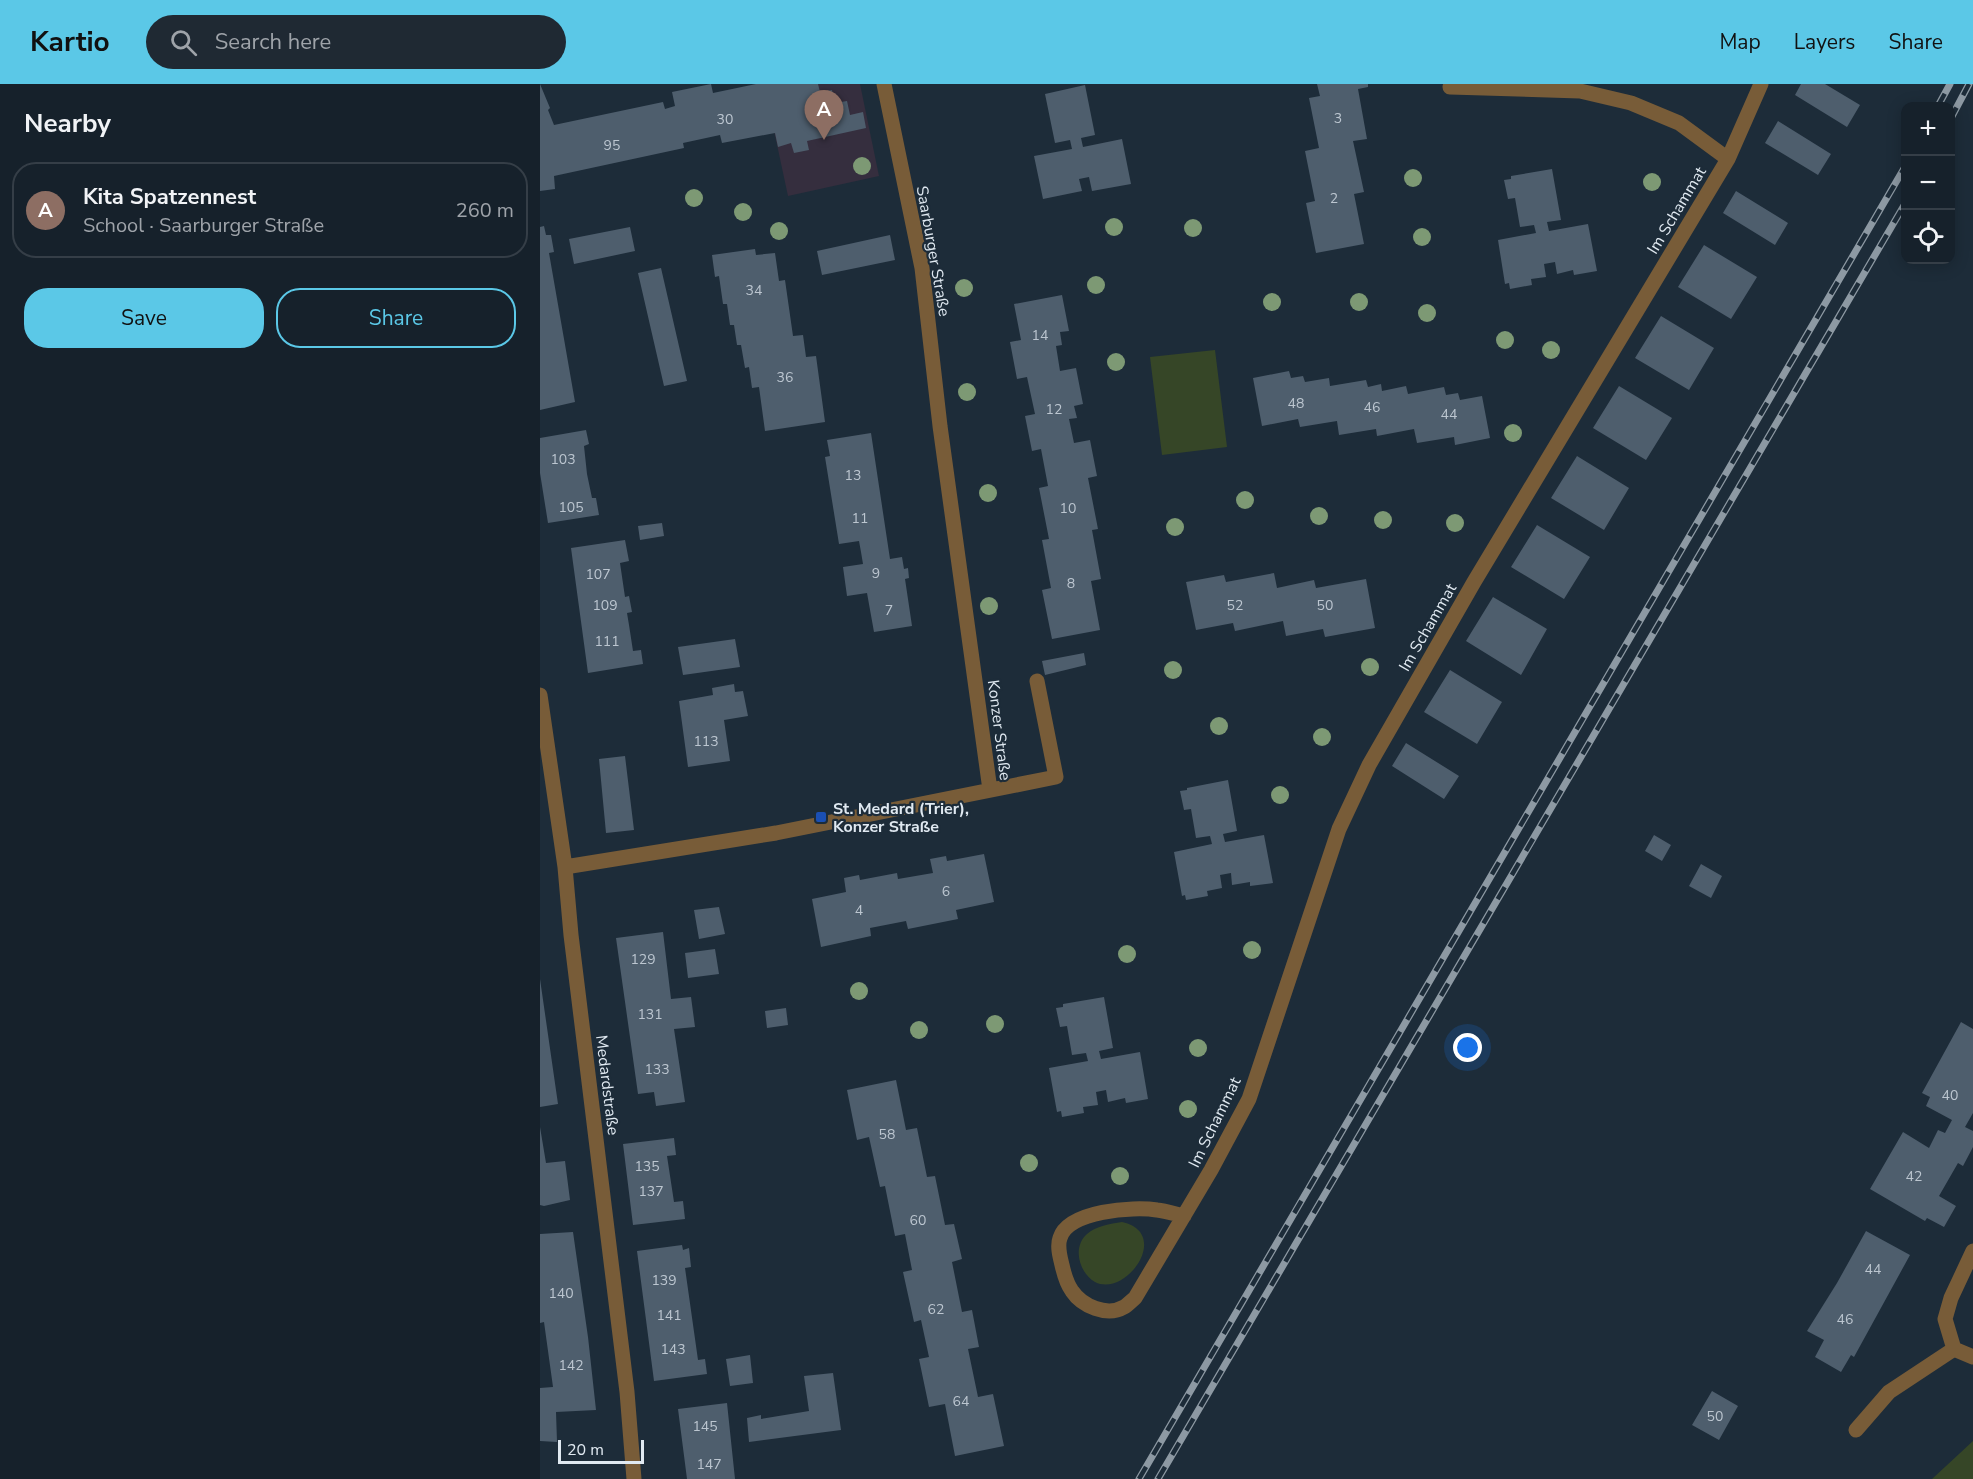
<!DOCTYPE html>
<html lang="en">
<head>
<meta charset="utf-8">
<style>
	body { margin:0; font-family:"Nunito Sans",sans-serif; background:#1f2933; color:#f1f3f6 }
	.controls { position:absolute; right:18px; top:18px; display:grid; overflow:hidden; border-radius:12px; box-shadow:0 3px 15px #0003 }
	.controls button { width:54px; height:54px; display:grid; place-items:center; padding:0; border:0; border-bottom:2px solid #353e47; background:#16212b; color:#f1f3f6; font:30px sans-serif }
	.scale { position:absolute; left:18px; bottom:15px; width:86px; box-sizing:border-box; padding-left:6px; border:3px solid #e0e9f1; border-top:0; font-size:16px; line-height:21px; white-space:nowrap; color:#e0e9f1; -webkit-text-stroke:4px #1d2c39; paint-order:stroke }
	.you { position:absolute; left:928px; top:964px; width:21px; height:21px; margin:-15px; border:4px solid #fff; border-radius:50%; background:#1a73e8; box-shadow:0 0 0 9px #1a73e833 }
	.badge { display:grid; place-items:center; width:39px; height:39px; border-radius:50%; background:#5bc8e7; color:#fff; font-size:20px; font-weight:700 }
	.pin { position:absolute; translate:-50% -50px; filter:drop-shadow(0 2px 3px #0008) }
	.pin::after { content:''; position:absolute; top:32px; width:21px; height:18px; background:inherit; clip-path:polygon(0 0,100% 0,50% 100%) }
	.list { margin:0; padding:0; list-style:none }
	h2 { display:flex; justify-content:space-between; align-items:center; height:78px; margin:0; padding:0 24px; font-size:26px }
	h2 small { font-size:20px; font-weight:400; color:#9ea3a9 }
	.list li { display:grid; grid-template-columns:39px 1fr auto; gap:18px; align-items:center; box-sizing:border-box; height:96px; margin:0 12px 12px; padding:0 12px; border:2px solid #353e47; border-radius:24px }
	.list b { display:block; font-size:22px; white-space:nowrap }
	.list p { margin:0; font-size:20px; white-space:nowrap; color:#9ea3a9 }
	.list em { font-size:20px; font-style:normal; color:#9ea3a9 }
	.actions { display:flex; gap:12px; padding:18px 24px }
	.actions a { flex:1; padding:14px 0; border:2px solid #5bc8e7; border-radius:24px; text-align:center; font-size:21px; color:#5bc8e7 }
	.actions .main { background:#5bc8e7; color:#111 }
	.icon { flex:none; width:33px; height:33px; fill:none; stroke:currentColor; stroke-width:2; stroke-linecap:round; stroke-linejoin:round }
	.map { position:relative; flex:none; width:1433px; height:1395px; overflow:hidden }
	header { display:flex; align-items:center; gap:36px; box-sizing:border-box; height:84px; padding:0 30px; background:#5bc8e7; color:#111 }
	header strong { font-size:28px }
	nav { display:flex; gap:33px; margin-inline-start:auto; font-size:21px }
	.search { width:420px; height:54px; background:#1f2933; display:flex; align-items:center; gap:15px; box-sizing:border-box; padding:0 21px; border-radius:33px; color:#9ea3a9; font-size:22px }
	main { display:flex }
	aside { flex:1; background:#16212b }
	.map>svg:first-child { display:block }
	.education { fill:#352e3e }
	.green { fill:#364627 }
	.building { fill:#4e5e6d }
	.lines { fill:none; stroke-linecap:round; stroke-linejoin:round }
	.minor { stroke:#785c38; stroke-width:15 }
	.rail-casing { stroke:#8d99a3; stroke-width:7 }
	.rail { stroke:#1d2c39; stroke-width:4.5; stroke-dasharray:14; stroke-linecap:butt }
	.tree { fill:#7d9974 }
	.transit-dot { fill:#1a4fb4; stroke:#1d2c39; stroke-width:2 }
	.labels { text-anchor:middle; stroke-width:4.5; stroke-linejoin:round; paint-order:stroke }
	.number-label { font-size:14px; fill:#bcc6d0 }
	.street-label { font-size:16px; fill:#e0e9f1; stroke:#1d2c39 }
	.poi-label { font-size:16px; font-weight:bold; fill:#e0e9f1; stroke:#1d2c39; text-anchor:start }
</style>
</head>
<body>
<header>
<strong>Kartio</strong>
<div class="search"><svg class="icon" aria-label="search" viewBox="0 0 24 24"><circle cx="10" cy="10" r="6"/><path d="M15 15l6 6"/></svg>Search here</div>
<nav><a>Map</a><a>Layers</a><a>Share</a></nav>
</header>
<main>
<aside>
<h2>Nearby<small></small></h2>
<ul class="list">
<li><span class="badge" style="background:#8d6e63">A</span><div><b>Kita Spatzennest</b><p>School · Saarburger Straße</p></div><em>260 m</em></li>
</ul>
<div class="actions"><a class="main">Save</a><a>Share</a></div>
</aside>
<div class="map">
<svg width="1433" height="1395" viewBox="0 0 1433 1395">
	<rect width="100%" height="100%" fill="#1d2c39"/>
	<path class="education" d="M224 0H320L339 92 248 112Z"/>
	<path class="green" d="M675 266 687 363 622 371 610 273Z
		M582 1138C632 1149 586 1214 555 1198 539 1189 532 1163 547 1150 556 1142 570 1140 582 1138Z
		M1433 1357V1395H1392Z"/>
	<path class="building" d="M0 0 10 24 8 26 14 41 123 18 125 25 135 22 132 8 171 0 173 9 216 0H278L280 8 292 6 295 19 307 17 310 31 323 28 326 44 267 57 269 66 254 69 251 59 238 63 235 49 182 59 180 51 143 59 144 64 14 92 15 105 0 107Z
		M777 0H828V3L818 5 827 55 813 57 824 108 814 110 824 160 776 169 766 119 775 117 765 67 779 64 769 14 780 12Z
		M1261 0H1285L1320 21 1307 43 1255 11Z
		M545 1 555 51 541 54 543 63 582 55 591 100 552 107 549 93 539 95 542 107 503 115 494 72 532 65 530 56 515 59 505 10Z
		M1238 37 1291 70 1278 91 1225 59Z
		M1012 85 1021 136 1007 138 1009 147 1048 140 1057 187 1034 191 1033 186 1017 190 1015 178 1004 180 1006 193 991 195 992 201 970 205 969 199 965 200 958 156 996 149 994 141 980 143 975 114 968 115 964 96 971 95V92Z
		M1196 107 1248 139 1235 161 1183 129Z
		M4 142 6 151H11L14 168 9 169 35 318 0 326V143Z
		M90 143 95 167 34 180 29 155Z
		M350 151 355 176 282 191 277 167Z
		M1164 161 1217 193 1191 235 1138 203Z
		M215 165 216 171 235 169 239 197 245 196 253 252 263 251 266 273 276 272 285 338 225 347 219 303 212 304 209 283 205 284 201 261H197L194 241H190L187 220H183L179 192 175 193 172 171Z
		M121 184 147 297 124 302 98 189Z
		M522 211 529 247 520 248 522 261 516 262 520 287 536 284 543 320 534 322 537 334 529 335 534 359 550 356 557 392 548 394 558 445 552 446 561 495 551 497 560 546 512 555 502 506 511 504 502 456 509 455 499 404 508 402 501 365 492 367 485 332 495 330 487 293 477 295 470 258 481 256 474 220Z
		M1121 232 1174 264 1149 306 1095 274Z
		M749 287 751 294 763 292 765 298 789 294 790 302 826 296 828 303 841 300 842 307 866 302 868 310 904 303 906 311 918 309 920 316 942 312 950 354 915 361 914 353 877 359 874 345 837 352 836 345 799 351 797 337 760 343 758 335 722 342 713 294Z
		M1079 302 1132 334 1106 376 1053 344Z
		M46 346 49 360 44 362 47 390 52 414H56L59 431 8 439 0 389V354Z
		M331 349 350 475 362 473 364 485 368 484 369 494 365 495 372 542 334 548 327 509 307 512 303 483 323 480 321 468 319 457 299 460 285 373 290 372 287 356Z
		M1037 372 1089 404 1064 446 1011 414Z
		M122 439 124 452 100 456 98 442Z
		M997 441 1050 473 1024 515 971 483Z
		M85 456 89 477 80 479 85 513 89 512 92 528 87 529 89 541 93 567 101 566 103 580 48 589 31 464Z
		M734 489 737 504 774 496 776 504 826 495 835 544 785 553 783 545 746 552 743 537 695 547 693 539 656 546 646 498 684 491 686 498Z
		M953 513 1007 545 981 591 926 557Z
		M195 555 200 583 143 591 138 563Z
		M544 569 546 581 505 591 502 577Z
		M910 586 962 618 937 660 884 628Z
		M194 600 195 608 203 607 208 632 184 636 190 677 148 683 139 617 173 611 172 604Z
		M866 659 919 692 904 715 852 682Z
		M85 672 94 746 66 749 59 675Z
		M688 696 697 747 683 750 685 758 724 751 733 799 710 802V798L692 801 691 789 680 791 682 804 667 807 668 812 646 816 645 811 642 812 634 768 672 760 670 752 656 754 651 725 644 726 640 707 647 706V704Z
		M1114 751 1131 761 1122 777 1105 767Z
		M444 770 454 818 416 826 418 835 368 845 366 837 330 844 331 852 281 863 272 815 306 808 304 794 319 791 320 796 357 789 358 795 393 789 390 775 406 772 407 777Z
		M1161 780 1182 792 1171 814 1149 802Z
		M179 823 185 850 159 855 154 826Z
		M123 848 131 915 151 913 155 943 134 945 145 1018 116 1022 114 1008 98 1010 76 854Z
		M175 865 179 890 148 894 145 869Z
		M0 895 18 1020 0 1023Z
		M564 913 573 964 559 967 561 975 600 968 608 1015 586 1019 585 1014 568 1018 566 1006 556 1008 558 1021 543 1023 544 1029 522 1033 521 1027 517 1028 509 984 548 977 546 969 532 971 527 942 520 943 516 924 523 923V920Z
		M246 924 248 941 227 944 225 927Z
		M1421 938 1433 945V1029L1425 1043 1433 1047V1063L1423 1082 1418 1079 1399 1112 1416 1122 1404 1143 1387 1134 1385 1137 1330 1105 1363 1048 1389 1064 1398 1046 1405 1049 1412 1036 1386 1022 1390 1013 1382 1009Z
		M356 996 366 1046 377 1044 387 1093 395 1092 405 1141 414 1140 422 1175 412 1178 422 1228 432 1226 439 1263 428 1265 438 1313 453 1310 464 1362 415 1372 405 1320 389 1323 379 1275 389 1273 381 1236 374 1238 363 1188 372 1186 365 1150 355 1152 345 1102 340 1103 329 1053 317 1056 307 1006Z
		M0 1043 6 1079 25 1077 30 1116 4 1122 0 1121Z
		M134 1054 136 1071 127 1072 134 1118 143 1117 145 1135 93 1141 83 1060Z
		M1326 1147 1370 1171 1314 1273 1311 1271 1301 1288 1275 1273 1284 1256 1267 1247 1297 1199Z
		M33 1148 48 1253 56 1326 16 1328 17 1358 0 1357V1304L13 1303 4 1238 0 1239V1150Z
		M142 1161 143 1166 149 1164 151 1183 145 1184 158 1276 165 1275 167 1290 114 1297 97 1167Z
		M210 1271 213 1299 190 1302 186 1275Z
		M293 1289 301 1346 209 1358 207 1334 221 1331V1335L269 1327 264 1292Z
		M1172 1307 1198 1322 1179 1356 1152 1341Z
		M187 1319 195 1395H147L138 1325Z"/>
	<g class="lines">
		<path class="minor" d="M344 0 382 184 400 342 450 706
			M910 3 1040 7 1091 19 1139 39 1188 75
			M0 611 25 783 31 851 87 1308 94 1395
			M25 783 236 749 516 693 497 597
			M644 1132C635 1130 626 1127 617 1126 593 1122 528 1127 520 1154 517 1162 520 1173 522 1181 524 1190 527 1200 532 1207 542 1222 567 1233 584 1223 588 1221 592 1216 595 1214L671 1086 709 1015 799 745 829 681 934 498 1188 75 1221 0
			M1414 1265 1405 1235 1411 1214 1433 1167
			M1414 1265 1433 1273
			M1316 1346 1349 1308 1414 1265"/>
		<g class="rail-casing">
			<path id="rail" d="M1398 22 1410 0
				M1410 36 1429 0
				M599 1395 1366 81
				M618 1395 1366 118"/>
		</g>
		<use href="#rail" class="rail"/>
	</g>
	<g class="tree">
		<circle cx="322" cy="82" r="9"/>
		<circle cx="873" cy="94" r="9"/>
		<circle cx="1112" cy="98" r="9"/>
		<circle cx="154" cy="114" r="9"/>
		<circle cx="203" cy="128" r="9"/>
		<circle cx="574" cy="143" r="9"/>
		<circle cx="653" cy="144" r="9"/>
		<circle cx="239" cy="147" r="9"/>
		<circle cx="882" cy="153" r="9"/>
		<circle cx="556" cy="201" r="9"/>
		<circle cx="424" cy="204" r="9"/>
		<circle cx="732" cy="218" r="9"/>
		<circle cx="819" cy="218" r="9"/>
		<circle cx="887" cy="229" r="9"/>
		<circle cx="965" cy="256" r="9"/>
		<circle cx="1011" cy="266" r="9"/>
		<circle cx="576" cy="278" r="9"/>
		<circle cx="427" cy="308" r="9"/>
		<circle cx="973" cy="349" r="9"/>
		<circle cx="448" cy="409" r="9"/>
		<circle cx="705" cy="416" r="9"/>
		<circle cx="779" cy="432" r="9"/>
		<circle cx="843" cy="436" r="9"/>
		<circle cx="915" cy="439" r="9"/>
		<circle cx="635" cy="443" r="9"/>
		<circle cx="449" cy="522" r="9"/>
		<circle cx="830" cy="583" r="9"/>
		<circle cx="633" cy="586" r="9"/>
		<circle cx="679" cy="642" r="9"/>
		<circle cx="782" cy="653" r="9"/>
		<circle cx="740" cy="711" r="9"/>
		<circle cx="712" cy="866" r="9"/>
		<circle cx="587" cy="870" r="9"/>
		<circle cx="319" cy="907" r="9"/>
		<circle cx="455" cy="940" r="9"/>
		<circle cx="379" cy="946" r="9"/>
		<circle cx="658" cy="964" r="9"/>
		<circle cx="648" cy="1025" r="9"/>
		<circle cx="489" cy="1079" r="9"/>
		<circle cx="580" cy="1092" r="9"/>
	</g>
	<rect class="transit-dot" x="275" y="727" width="12" height="12" rx="3"/>
	<g class="labels">
		<g class="number-label">
			<text x="798" y="39">3</text>
			<text x="185" y="40">30</text>
			<text x="72" y="66">95</text>
			<text x="794" y="119">2</text>
			<text x="214" y="211">34</text>
			<text x="500" y="256">14</text>
			<text x="245" y="298">36</text>
			<text x="756" y="324">48</text>
			<text x="832" y="328">46</text>
			<text x="514" y="330">12</text>
			<text x="909" y="335">44</text>
			<text x="23" y="380">103</text>
			<text x="313" y="396">13</text>
			<text x="31" y="428">105</text>
			<text x="528" y="429">10</text>
			<text x="320" y="439">11</text>
			<text x="336" y="494">9</text>
			<text x="58" y="495">107</text>
			<text x="531" y="504">8</text>
			<text x="65" y="526">109</text>
			<text x="695" y="526">52</text>
			<text x="785" y="526">50</text>
			<text x="349" y="531">7</text>
			<text x="67" y="562">111</text>
			<text x="166" y="662">113</text>
			<text x="406" y="812">6</text>
			<text x="319" y="831">4</text>
			<text x="103" y="880">129</text>
			<text x="110" y="935">131</text>
			<text x="117" y="990">133</text>
			<text x="1410" y="1016">40</text>
			<text x="347" y="1055">58</text>
			<text x="107" y="1087">135</text>
			<text x="1374" y="1097">42</text>
			<text x="111" y="1112">137</text>
			<text x="378" y="1141">60</text>
			<text x="1333" y="1190">44</text>
			<text x="124" y="1201">139</text>
			<text x="21" y="1214">140</text>
			<text x="396" y="1230">62</text>
			<text x="129" y="1236">141</text>
			<text x="1305" y="1240">46</text>
			<text x="133" y="1270">143</text>
			<text x="31" y="1286">142</text>
			<text x="421" y="1322">64</text>
			<text x="1175" y="1337">50</text>
			<text x="165" y="1347">145</text>
			<text x="169" y="1385">147</text>
		</g>
		<g class="street-label">
			<text transform="translate(1136 126) rotate(-59)" y="6">Im Schammat</text>
			<text transform="translate(394 167) rotate(80)" y="6">Saarburger Straße</text>
			<text transform="translate(887 543) rotate(-60)" y="6">Im Schammat</text>
			<text transform="translate(460 646) rotate(83)" y="6">Konzer Straße</text>
			<text transform="translate(68 1001) rotate(83)" y="6">Medardstraße</text>
			<text transform="translate(674 1038) rotate(-64)" y="6">Im Schammat</text>
		</g>
		<g class="poi-label">
			<text x="293" y="730">St. Medard (Trier),<tspan x="293" dy="18">Konzer Straße</tspan></text>
		</g>
	</g>
</svg>
<div class="controls">
<button>+</button>
<button>−</button>
<button><svg class="icon" aria-label="locate" viewBox="0 0 24 24"><circle cx="12" cy="12" r="6"/><path d="M12 2v4M12 18v4M2 12h4M18 12h4"/></svg></button>
</div>
<div class="scale">20 m</div>
<div class="you"></div>
<div class="pin badge" style="left:284px;top:56px;background:#8d6e63">A</div>
</div>
</main>
</body>
</html>
